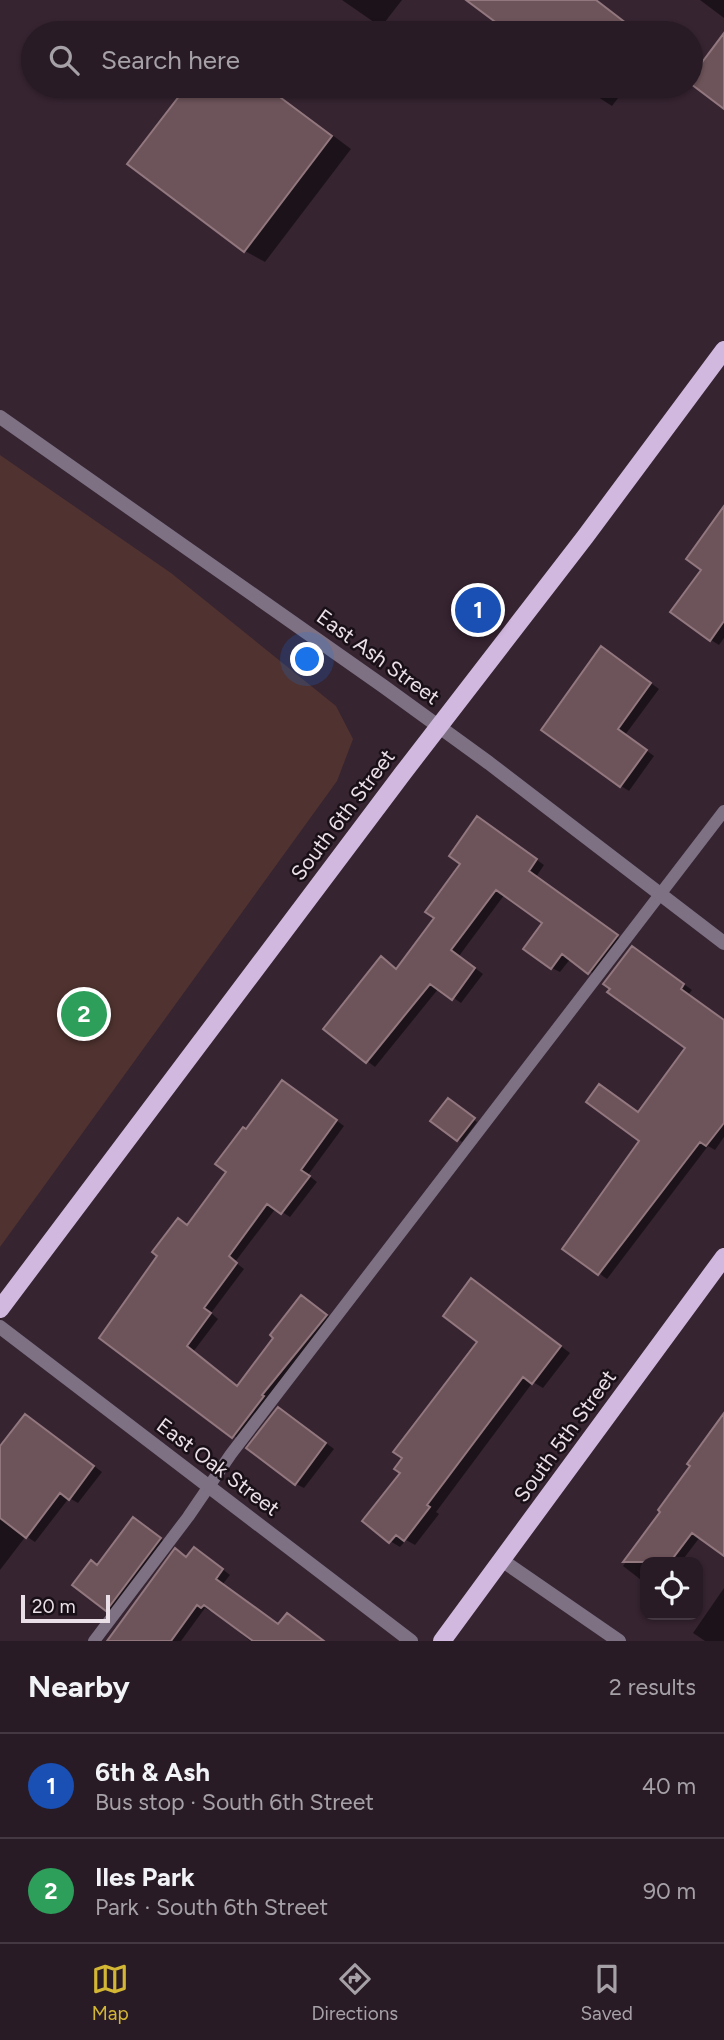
<!DOCTYPE html>
<html lang="en">
<head>
<meta charset="utf-8">
<style>
	body { margin:0; font-family:Figtree,sans-serif; background:#342832; color:#f1f3f6 }
	.controls { position:absolute; right:21px; bottom:21px; display:grid; overflow:hidden; border-radius:14px; box-shadow:0 2px 5px #0004 }
	.controls button { width:63px; height:63px; display:grid; place-items:center; padding:0; border:0; border-bottom:2px solid #443942; background:#281b25; color:#f1f3f6; font:35px sans-serif }
	.scale { position:absolute; left:21px; bottom:18px; width:89px; box-sizing:border-box; padding-left:7px; border:4px solid #ebdfe7; border-top:0; font-size:19px; line-height:24px; white-space:nowrap; color:#ebdfe7; -webkit-text-stroke:5px #181016; paint-order:stroke }
	.you { position:absolute; left:308px; top:660px; width:24px; height:24px; margin:-18px; border:5px solid #fff; border-radius:50%; background:#1a73e8; box-shadow:0 0 0 10px #1a73e833 }
	.badge { display:grid; place-items:center; width:46px; height:46px; border-radius:50%; background:#d4b635; color:#fff; font-size:23px; font-weight:700 }
	.pin { position:absolute; translate:-50% -50%; border:4px solid #fff; box-shadow:0 2px 7px #0006 }
	.list { margin:0; padding:0; list-style:none }
	h2 { display:flex; justify-content:space-between; align-items:center; height:91px; margin:0; padding:0 28px; font-size:30px }
	h2 small { font-size:23px; font-weight:400; color:#a5a1a7 }
	.list li { display:grid; grid-template-columns:46px 1fr auto; gap:21px; align-items:center; box-sizing:border-box; height:105px; padding:0 28px; border-top:2px solid #443942 }
	.list b { display:block; font-size:26px; white-space:nowrap }
	.list p { margin:0; font-size:23px; white-space:nowrap; color:#a5a1a7 }
	.list em { font-size:23px; font-style:normal; color:#a5a1a7 }
	.icon { flex:none; width:38px; height:38px; fill:none; stroke:currentColor; stroke-width:2; stroke-linecap:round; stroke-linejoin:round }
	.map { position:relative; flex:none; width:724px; height:1641px; overflow:hidden }
	.search { position:absolute; background:#281b25; box-shadow:0 2px 5px #0004; left:21px; right:21px; top:21px; height:77px; display:flex; align-items:center; gap:18px; box-sizing:border-box; padding:0 24px; border-radius:38px; color:#a5a1a7; font-size:26px }
	.sheet { height:301px; background:#281b25 }
	nav { display:flex; justify-content:space-around; align-items:center; box-sizing:border-box; height:98px; border-top:2px solid #443942; background:#281b25; font-size:19px; color:#a5a1a7 }
	nav a { display:grid; justify-items:center; gap:4px }
	nav .on { color:#d4b635 }
	.map>svg:first-child { display:block }
	.park { fill:#503330 }
	.shadow { fill:#0007 }
	.building { fill:#6d545a; stroke:#92777e; stroke-width:2 }
	.lines { fill:none; stroke-linecap:round; stroke-linejoin:round }
	.service { stroke:#7e7184; stroke-width:12 }
	.minor { stroke:#7e7184; stroke-width:14 }
	.tertiary { stroke:#7e7184; stroke-width:14 }
	.primary { stroke:#d1b8df; stroke-width:18 }
	.labels { text-anchor:middle; stroke-width:5; stroke-linejoin:round; paint-order:stroke }
	.street-label { font-size:21px; fill:#ebdfe7; stroke:#181016 }
</style>
</head>
<body>
<div class="map">
<svg width="724" height="1641" viewBox="0 0 724 1641">
	<rect width="100%" height="100%" fill="#362431"/>
	<path class="park" d="M0 455 171 573 336 706 353 739 337 781 0 1247Z"/>
	<path class="shadow" d="M342 0H402L381 27Z
		M469 0H597L641 33H512Z
		M700 0H724V18Z
		M189 86H267L351 149 265 262 245 251 130 164Z
		M581 86H627L612 106Z
		M724 517V638L719 645 711 640 703 569Z
		M609 653 659 689 625 735 654 756 629 791 621 786Z
		M486 823 544 865 536 877 625 942 598 977 571 958 560 972 552 968 544 923 505 894 459 956 483 974 461 1003 439 988 375 1067 325 1029 389 963 397 970 436 918 463 864Z
		M640 953 692 990 688 995 724 1021V1137L715 1150 708 1146 607 1279 564 1248 642 1141 639 1113 687 1048Z
		M291 1087 344 1126 308 1175 317 1182 290 1217 276 1208 235 1262 244 1269 211 1313 218 1319 193 1352 238 1387 276 1337 302 1297 334 1320 241 1441 102 1337 228 1172 247 1131Z
		M452 1103 477 1122 462 1142 433 1121Z
		M481 1286 570 1353 543 1388 533 1382 436 1512 439 1514 415 1545 406 1540 400 1547 390 1541 402 1472 480 1342Z
		M724 1413V1542L700 1537 681 1562H645V1583L623 1566 663 1511Z
		M287 1414 334 1449 304 1488 296 1484Z
		M34 1421 102 1472 78 1503 69 1498 35 1542 26 1536 0 1570V1449Z
		M137 1521 164 1541 111 1611 107 1609 98 1566Z
		M176 1551 187 1558 202 1553 230 1575 222 1585 279 1626 295 1619 323 1641H250L242 1634 244 1632 212 1609 210 1611 205 1608 181 1641H109Z
		M724 1588V1641H705L693 1633Z"/>
	<path class="building" d="M466 0H596L639 33H510Z
		M724 33V109L691 84V77Z
		M187 86H265L332 136 244 252 127 164Z
		M724 506V621L710 641 670 612 701 570 686 559Z
		M601 646 651 683 618 729 647 750 620 787 541 730Z
		M477 816 537 859 529 871 618 935 588 974 562 954 551 969 523 949 542 923 496 890 451 950 475 968 452 1000 430 984 366 1063 323 1029 381 956 396 969 434 918 425 912 460 864 449 856Z
		M632 946 684 984 681 989 724 1020V1123L706 1146 700 1142 598 1275 562 1249 639 1141 586 1102 599 1084 638 1112 685 1048 607 992 610 989 603 984Z
		M282 1080 337 1120 301 1170 310 1176 281 1214 267 1204 229 1256 237 1263 204 1308 211 1313 187 1346 237 1386 273 1338 270 1335 301 1295 327 1315 262 1395 264 1396 232 1438 99 1338 157 1256 152 1252 178 1218 187 1225 226 1172 215 1164 243 1127 246 1129Z
		M448 1098 475 1118 457 1141 430 1121Z
		M471 1278 561 1346 532 1384 523 1377 427 1505 430 1507 404 1541 396 1535 389 1543 362 1521 400 1473 394 1469 402 1458 393 1452 477 1342 443 1316Z
		M278 1407 326 1443 295 1485 246 1448Z
		M724 1413V1556L692 1533 670 1562H623L660 1512 658 1510 690 1466 687 1464Z
		M25 1414 94 1466 69 1500 60 1493 26 1538 0 1518V1446Z
		M133 1517 161 1538 106 1611 72 1585 91 1560 97 1565Z
		M194 1547 223 1569 216 1579 278 1624 287 1613 324 1641H253L204 1605 201 1608 197 1605 171 1641H107L175 1548 186 1557Z"/>
	<g class="lines">
		<path class="service" d="M94 1641 188 1517 231 1454 724 811"/>
		<path class="minor" d="M0 1327 411 1641
			M503 1561 619 1641"/>
		<path class="tertiary" d="M0 417 383 686 489 763 724 943"/>
		<path class="primary" d="M0 1309 403 773 585 537 724 350
			M442 1641 724 1257"/>
	</g>
	<g class="labels">
		<g class="street-label">
			<text transform="translate(378 657) rotate(36)" y="7">East Ash Street</text>
			<text transform="translate(343 815) rotate(-53)" y="7">South 6th Street</text>
			<text transform="translate(565 1436) rotate(-54)" y="7">South 5th Street</text>
			<text transform="translate(218 1467) rotate(37)" y="7">East Oak Street</text>
		</g>
	</g>
</svg>
<div class="controls">
<button><svg class="icon" aria-label="locate" viewBox="0 0 24 24"><circle cx="12" cy="12" r="6"/><path d="M12 2v4M12 18v4M2 12h4M18 12h4"/></svg></button>
</div>
<div class="scale">20 m</div>
<div class="you"></div>
<div class="pin badge" style="left:478px;top:610px;background:#1a4fb4">1</div>
<div class="pin badge" style="left:84px;top:1014px;background:#2e9e5b">2</div>
<div class="search"><svg class="icon" aria-label="search" viewBox="0 0 24 24"><circle cx="10" cy="10" r="6"/><path d="M15 15l6 6"/></svg>Search here</div>
</div>
<section class="sheet">
<h2>Nearby<small>2 results</small></h2>
<ul class="list">
<li><span class="badge" style="background:#1a4fb4">1</span><div><b>6th &amp; Ash</b><p>Bus stop · South 6th Street</p></div><em>40 m</em></li>
<li><span class="badge" style="background:#2e9e5b">2</span><div><b>Iles Park</b><p>Park · South 6th Street</p></div><em>90 m</em></li>
</ul>
</section>
<nav>
<a class="on"><svg class="icon" aria-label="map" viewBox="0 0 24 24"><path d="M3 6l6-2 6 2 6-2v14l-6 2-6-2-6 2zM9 4v14M15 6v14"/></svg>Map</a>
<a><svg class="icon" aria-label="directions" viewBox="0 0 24 24"><path d="M12 3l9 9-9 9-9-9zM9 14v-3h6M13 9l2 2-2 2"/></svg>Directions</a>
<a><svg class="icon" aria-label="saved" viewBox="0 0 24 24"><path d="M7 4h10v16l-5-4-5 4z"/></svg>Saved</a>
</nav>
</body>
</html>
